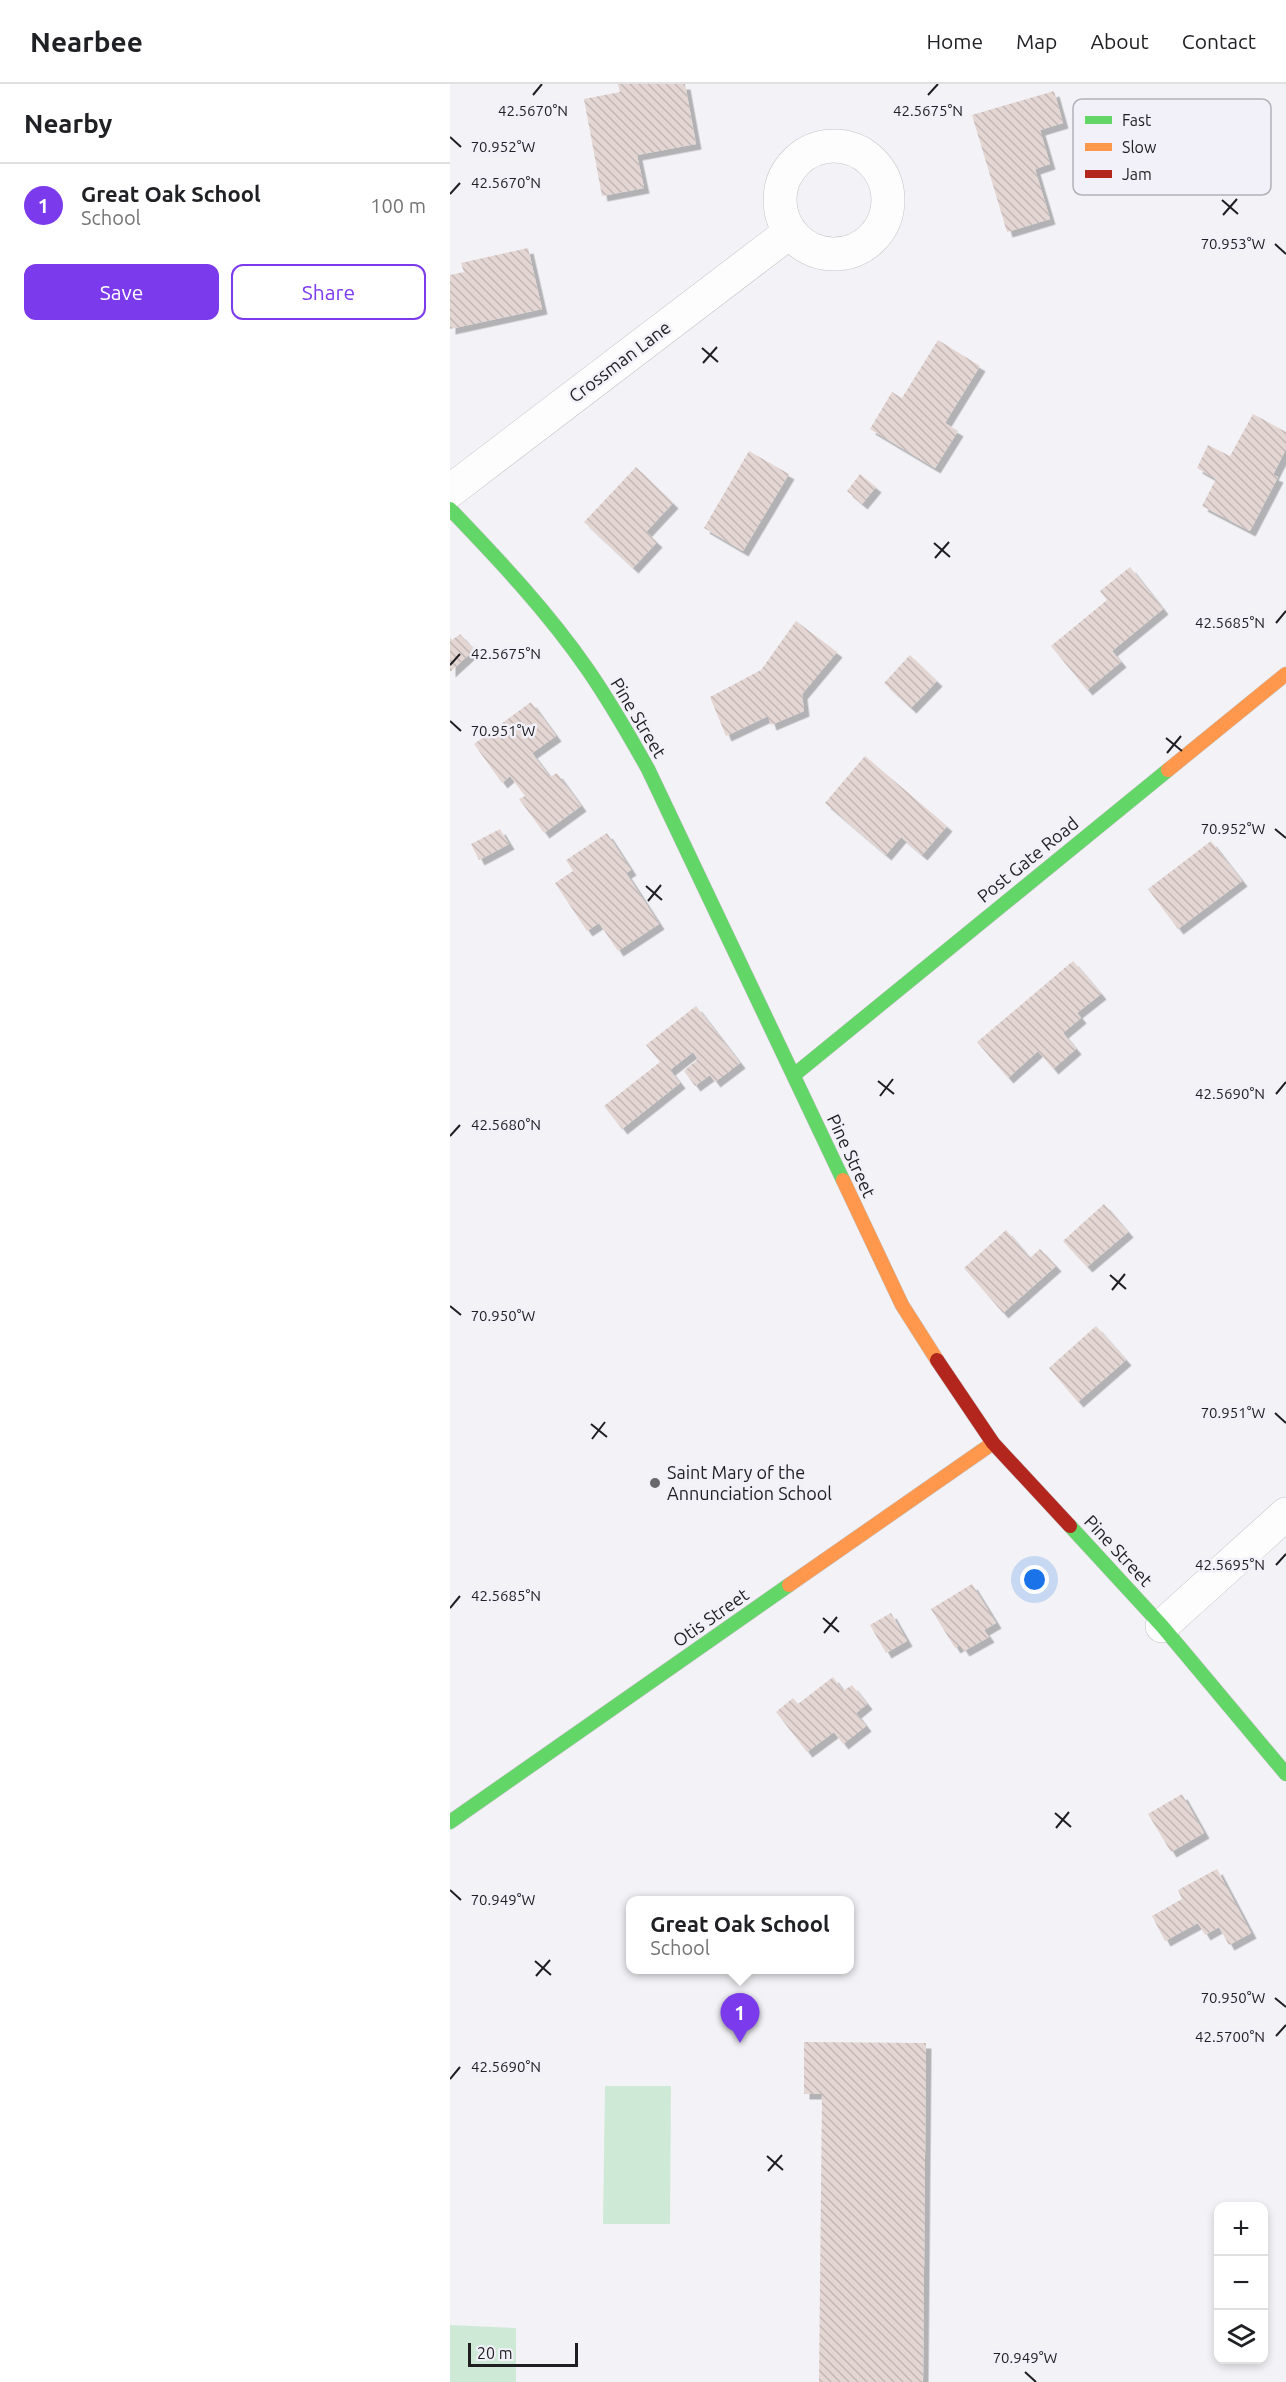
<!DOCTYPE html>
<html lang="en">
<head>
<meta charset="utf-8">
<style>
	body { margin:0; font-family:Ubuntu,sans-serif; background:#f6f6f6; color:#202124 }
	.controls { position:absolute; right:18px; bottom:18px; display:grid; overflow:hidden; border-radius:12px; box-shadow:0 3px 9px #0003 }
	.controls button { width:54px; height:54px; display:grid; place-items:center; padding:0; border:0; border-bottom:2px solid #e0e0e0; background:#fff; color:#202124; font:30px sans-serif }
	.scale { position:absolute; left:18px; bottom:15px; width:110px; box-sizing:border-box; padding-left:6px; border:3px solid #1f1e21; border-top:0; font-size:16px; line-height:21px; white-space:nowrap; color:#1f1e21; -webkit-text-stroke:4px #f2f0f8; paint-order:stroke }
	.you { position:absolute; left:585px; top:1496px; width:21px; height:21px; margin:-15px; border:4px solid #fff; border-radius:50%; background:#1a73e8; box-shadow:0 0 0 9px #1a73e833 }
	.badge { display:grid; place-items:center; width:39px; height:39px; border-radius:50%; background:#7c3aed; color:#fff; font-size:20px; font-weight:700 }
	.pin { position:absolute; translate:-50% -50px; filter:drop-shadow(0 2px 3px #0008) }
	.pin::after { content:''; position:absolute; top:32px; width:21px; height:18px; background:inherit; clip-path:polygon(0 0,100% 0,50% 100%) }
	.popup { position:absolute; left:176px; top:1812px; width:228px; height:78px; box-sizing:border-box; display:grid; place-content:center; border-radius:12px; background:#fff; filter:drop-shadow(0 2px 4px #0005); font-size:20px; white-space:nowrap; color:#757577 }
	.popup b { font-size:22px; color:#202124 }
	.popup::after { content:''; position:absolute; left:50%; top:100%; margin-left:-12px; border:12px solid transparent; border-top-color:#fff }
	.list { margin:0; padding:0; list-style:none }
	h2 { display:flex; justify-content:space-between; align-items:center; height:78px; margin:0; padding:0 24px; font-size:26px }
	h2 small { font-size:20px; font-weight:400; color:#757577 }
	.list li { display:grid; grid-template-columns:39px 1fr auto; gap:18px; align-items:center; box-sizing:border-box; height:84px; padding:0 24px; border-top:2px solid #e0e0e0 }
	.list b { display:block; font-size:22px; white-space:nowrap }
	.list p { margin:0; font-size:20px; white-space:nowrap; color:#757577 }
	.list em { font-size:20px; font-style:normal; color:#757577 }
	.actions { display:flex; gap:12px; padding:18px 24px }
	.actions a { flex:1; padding:14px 0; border:2px solid #7c3aed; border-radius:12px; text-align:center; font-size:21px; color:#7c3aed }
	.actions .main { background:#7c3aed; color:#fff }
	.icon { flex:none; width:33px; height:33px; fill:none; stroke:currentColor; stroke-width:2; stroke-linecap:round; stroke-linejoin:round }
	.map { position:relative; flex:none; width:836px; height:2298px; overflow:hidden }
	header { display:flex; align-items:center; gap:36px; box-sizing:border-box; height:84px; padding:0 30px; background:#fff; border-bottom:2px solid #e0e0e0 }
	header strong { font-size:28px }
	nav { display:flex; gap:33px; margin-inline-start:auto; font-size:21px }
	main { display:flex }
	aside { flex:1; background:#fff }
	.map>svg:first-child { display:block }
	.park { fill:#ceead6 }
	.building { fill:url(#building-back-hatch); filter:url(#shadow) }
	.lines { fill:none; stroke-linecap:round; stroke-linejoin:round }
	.street-casing { stroke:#c4c3c6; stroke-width:34 }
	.fast-casing { stroke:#c4c3c6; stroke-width:15 }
	.slow-casing { stroke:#c4c3c6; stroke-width:15 }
	.jam-casing { stroke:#c4c3c6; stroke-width:15 }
	.street { stroke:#fdfdfe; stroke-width:33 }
	.fast { stroke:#63d668; stroke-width:14 }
	.slow { stroke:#ff974d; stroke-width:14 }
	.jam { stroke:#b3261e; stroke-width:14 }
	.ticks { fill:none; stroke:#1f1e21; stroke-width:2 }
	.poi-dot { fill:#69686c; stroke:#f2f0f8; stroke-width:2 }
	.labels { text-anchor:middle; stroke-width:5; stroke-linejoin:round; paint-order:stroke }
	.street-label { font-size:18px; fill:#1f1e21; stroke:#f2f0f8 }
	.poi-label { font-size:18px; fill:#1f1e21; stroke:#f2f0f8; text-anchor:start }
	.key { fill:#f2f0f8; stroke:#b3b1b8; stroke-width:1.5 }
	.key-label { font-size:16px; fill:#1f1e21 }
	.ticks-label { font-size:15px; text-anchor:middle; fill:#1f1e21; stroke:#f2f0f8; stroke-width:5; stroke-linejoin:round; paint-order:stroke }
</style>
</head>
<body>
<header>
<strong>Nearbee</strong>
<nav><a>Home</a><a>Map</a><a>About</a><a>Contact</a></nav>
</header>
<main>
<aside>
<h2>Nearby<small></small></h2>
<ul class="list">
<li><span class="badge">1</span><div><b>Great Oak School</b><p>School</p></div><em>100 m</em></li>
</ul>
<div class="actions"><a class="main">Save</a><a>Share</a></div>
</aside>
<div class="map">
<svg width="836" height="2298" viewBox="0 0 836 2298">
	<defs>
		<pattern id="building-back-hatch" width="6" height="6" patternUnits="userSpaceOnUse" patternTransform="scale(1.5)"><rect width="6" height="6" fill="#e4d6d3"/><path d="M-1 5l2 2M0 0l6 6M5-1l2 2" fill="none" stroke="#c3b7b5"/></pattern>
		<filter id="shadow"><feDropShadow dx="5.5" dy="5.5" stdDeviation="0" flood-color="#0004"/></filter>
	</defs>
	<rect width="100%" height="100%" fill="#f3f2f6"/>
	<path class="park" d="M155 2002H221L220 2140H153Z
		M0 2241 66 2244V2298H0Z"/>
	<path class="building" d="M168 0H235L246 60 187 71 194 104 152 112 134 15 170 8Z
		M604 7 613 39 590 46 600 80 585 85 600 135 557 148 522 31Z
		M78 164 92 225 0 245V191L14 188 11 179Z
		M488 256 530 282 495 339 508 347 485 384 420 345 442 308 452 314Z
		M803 330 836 348V365L823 391 828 393 800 447 752 422 766 395 747 384 758 361 780 372Z
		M299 367 339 390 293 467 254 444Z
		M186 383 223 419 196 448 207 458 183 484 134 438Z
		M410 390 426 403 412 420 397 407Z
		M680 483 713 525 662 567 671 578 637 606 601 562 657 516 650 507Z
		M346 537 387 568 352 610 354 627 321 641 318 632 276 652 260 613 311 586Z
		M10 550 24 566 0 588V553L2 556Z
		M460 571 487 597 461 624 434 599Z
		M81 618 106 652 82 669 100 693 107 689 131 722 94 749 69 715 75 712 60 692 52 699 24 660Z
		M415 672 497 742 472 771 451 753 436 771 375 719Z
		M50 745 59 760 29 776 21 760Z
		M157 749 181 786 176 789 209 840 168 867 149 839 137 847 105 799 123 787 116 776Z
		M761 757 792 797 728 845 698 805Z
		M623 877 651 910 627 929 631 934 613 949 626 965 603 985 588 967 558 994 527 958Z
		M246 922 290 979 265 998 260 991 245 1002 234 987 248 975 243 968 220 986 230 999 172 1045 154 1022 210 978 196 961Z
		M654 1120 678 1148 637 1183 613 1157Z
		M556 1146 580 1174 590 1165 606 1182 553 1229 514 1184Z
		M646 1242 676 1276 628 1318 599 1284Z
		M522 1500 546 1539 534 1546 539 1553 514 1567 510 1561 505 1564 481 1525Z
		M441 1529 457 1557 436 1569 420 1541Z
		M383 1593 393 1607 402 1601 417 1620 406 1629 416 1642 393 1660 384 1648 357 1668 326 1628 343 1614 348 1620Z
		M732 1710 754 1749 721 1768 698 1730Z
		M767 1785 801 1849 779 1861 769 1843 755 1851 748 1839 715 1857 702 1832 732 1815 728 1806Z
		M354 1958 476 1959 473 2298H369L372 2010H354Z"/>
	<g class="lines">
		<g class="street-casing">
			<path id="street" d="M330 116a54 54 0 1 1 108 0a54 54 0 1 1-108 0Z
				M0 407 340 148
				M712 1542 836 1430"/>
		</g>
		<g class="fast-casing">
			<path id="fast" d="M0 425C49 476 98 528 138 586 160 618 179 651 198 685L393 1096
				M344 991 718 686
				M620 1442 712 1542 836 1690
				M0 1738 339 1501"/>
		</g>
		<g class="slow-casing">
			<path id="slow" d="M718 686 836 590
				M393 1096 452 1221 487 1276
				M339 1501 543 1359"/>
		</g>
		<g class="jam-casing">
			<path id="jam" d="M487 1276 543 1359 620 1442"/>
		</g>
		<use href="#street" class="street"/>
		<use href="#fast" class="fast"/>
		<use href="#slow" class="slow"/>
		<use href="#jam" class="jam"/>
	</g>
	<path class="ticks" d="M83 11 92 0M478 11 488 0M0 53 11 63M0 110 10 99M772 116 788 130M773 131 787 115M825 160 836 170M252 264 268 278M253 279 267 263M484 459 500 473M485 474 499 458M826 539 836 527M0 581 10 570M0 637 11 647M716 654 732 667M717 669 731 652M825 745 836 754M196 802 212 816M198 817 211 801M428 997 444 1010M826 1010 836 998M430 1012 443 995M0 1052 10 1041M660 1191 676 1205M662 1206 675 1190M0 1222 11 1231M825 1329 836 1339M141 1340 157 1353M142 1355 155 1338M826 1481 836 1470M0 1524 10 1512M373 1534 389 1548M374 1549 387 1533M605 1729 621 1743M606 1744 619 1728M0 1806 11 1816M85 1877 101 1891M86 1892 100 1876M825 1914 836 1923M826 1952 836 1941M0 1995 10 1983M317 2072 333 2086M318 2087 332 2071M575 2288 586 2298"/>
	<circle class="poi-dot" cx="205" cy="1399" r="6"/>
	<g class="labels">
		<g class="street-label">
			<text transform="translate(170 278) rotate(-37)" y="6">Crossman Lane</text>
			<text transform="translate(188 634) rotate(59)" y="6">Pine Street</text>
			<text transform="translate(578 776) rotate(-39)" y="6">Post Gate Road</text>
			<text transform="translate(401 1072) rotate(65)" y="6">Pine Street</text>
			<text transform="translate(668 1467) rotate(47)" y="6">Pine Street</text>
			<text transform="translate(261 1534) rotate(-35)" y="6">Otis Street</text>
		</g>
		<g class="poi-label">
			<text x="217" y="1395">Saint Mary of the<tspan x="217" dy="21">Annunciation School</tspan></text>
		</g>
	</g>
	<rect x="623" y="15" width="198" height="96" rx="9" class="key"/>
	<rect x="635" y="32" width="27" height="8" fill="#63d668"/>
	<rect x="635" y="59" width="27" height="8" fill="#ff974d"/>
	<rect x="635" y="86" width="27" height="8" fill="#b3261e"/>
	<g class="key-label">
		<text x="672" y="42">Fast</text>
		<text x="672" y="69">Slow</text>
		<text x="672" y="96">Jam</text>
	</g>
	<g class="ticks-label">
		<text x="83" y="32">42.5670°N</text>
		<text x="478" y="32">42.5675°N</text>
		<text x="53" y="68">70.952°W</text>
		<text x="56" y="104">42.5670°N</text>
		<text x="783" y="165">70.953°W</text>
		<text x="780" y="544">42.5685°N</text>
		<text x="56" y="575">42.5675°N</text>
		<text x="53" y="652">70.951°W</text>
		<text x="783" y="750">70.952°W</text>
		<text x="780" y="1015">42.5690°N</text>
		<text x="56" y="1046">42.5680°N</text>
		<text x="53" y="1237">70.950°W</text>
		<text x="783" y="1334">70.951°W</text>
		<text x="780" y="1486">42.5695°N</text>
		<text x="56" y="1517">42.5685°N</text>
		<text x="53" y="1821">70.949°W</text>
		<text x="783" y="1919">70.950°W</text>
		<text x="780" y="1958">42.5700°N</text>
		<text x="56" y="1988">42.5690°N</text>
		<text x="575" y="2279">70.949°W</text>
	</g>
</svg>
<div class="controls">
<button>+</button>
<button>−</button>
<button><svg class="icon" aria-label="layers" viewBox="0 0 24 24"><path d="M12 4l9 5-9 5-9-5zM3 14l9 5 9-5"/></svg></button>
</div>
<div class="scale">20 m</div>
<div class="you"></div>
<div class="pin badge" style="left:290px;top:1959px">1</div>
<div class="popup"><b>Great Oak School</b>School</div>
</div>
</main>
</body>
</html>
